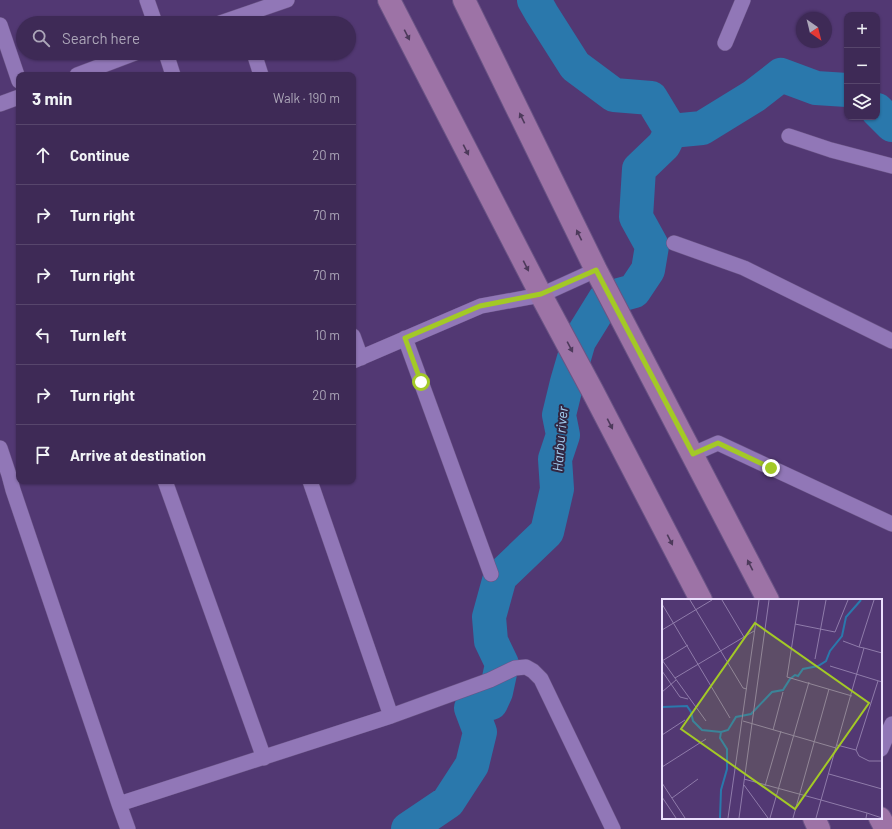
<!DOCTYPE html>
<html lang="en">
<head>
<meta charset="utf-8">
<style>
	body { margin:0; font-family:Barlow,sans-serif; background:#493660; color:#f1f3f6 }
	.controls { position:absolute; right:12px; top:12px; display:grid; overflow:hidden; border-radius:8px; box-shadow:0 1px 3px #0004 }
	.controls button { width:36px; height:36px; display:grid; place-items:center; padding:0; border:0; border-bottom:1px solid #57466c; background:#3e2a56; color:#f1f3f6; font:20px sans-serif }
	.compass { position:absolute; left:796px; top:12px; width:36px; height:36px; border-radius:50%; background:#3e2a56; box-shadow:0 1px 3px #0004; rotate:145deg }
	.stop { position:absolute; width:12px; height:12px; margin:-9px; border:3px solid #a3c926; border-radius:50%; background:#fff }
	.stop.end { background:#a3c926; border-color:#fff; box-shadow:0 1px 4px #0008 }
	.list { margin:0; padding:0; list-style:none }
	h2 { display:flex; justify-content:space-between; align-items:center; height:52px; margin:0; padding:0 16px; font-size:17px }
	h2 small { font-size:13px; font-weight:400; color:#ada7b9 }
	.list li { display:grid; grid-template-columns:26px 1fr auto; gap:12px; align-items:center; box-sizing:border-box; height:60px; padding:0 16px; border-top:1px solid #57466c }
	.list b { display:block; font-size:15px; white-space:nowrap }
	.list em { font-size:13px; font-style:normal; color:#ada7b9 }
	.icon { flex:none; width:22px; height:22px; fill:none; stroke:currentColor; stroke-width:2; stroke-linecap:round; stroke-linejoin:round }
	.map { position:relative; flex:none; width:892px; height:829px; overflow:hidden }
	.search { position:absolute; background:#3e2a56; box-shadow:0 1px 3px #0004; left:16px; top:16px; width:340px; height:44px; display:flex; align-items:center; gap:10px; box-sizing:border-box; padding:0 14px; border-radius:22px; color:#ada7b9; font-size:15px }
	.panel { position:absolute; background:#3e2a56; box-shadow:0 1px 3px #0004; left:16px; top:72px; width:340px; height:412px; border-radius:8px }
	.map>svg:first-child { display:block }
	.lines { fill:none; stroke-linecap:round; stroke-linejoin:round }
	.river { stroke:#2a78ac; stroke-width:34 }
	.minor-casing { stroke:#6a5485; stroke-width:16 }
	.secondary-casing { stroke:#6a5485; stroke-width:24 }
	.minor { stroke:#9177b7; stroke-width:15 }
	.secondary { stroke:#9d73a6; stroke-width:22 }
	.oneway { fill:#4d3a5b }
	.route { stroke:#a3c926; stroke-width:5 }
	.labels { text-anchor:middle; stroke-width:4; stroke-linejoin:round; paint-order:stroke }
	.water-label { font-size:14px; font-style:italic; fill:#a3cff1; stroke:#322742 }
	.inset-river { fill:none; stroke:#2a78ac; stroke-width:2 }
	.inset-road { fill:none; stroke:#8f7baa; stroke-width:1 }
	.view { fill:#a3c926; fill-opacity:0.15; stroke:#a3c926; stroke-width:2 }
	.inset-edge { fill:none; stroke:#ebe0fd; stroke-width:2 }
</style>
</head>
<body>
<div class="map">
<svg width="892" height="829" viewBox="0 0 892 829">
	<rect width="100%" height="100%" fill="#523873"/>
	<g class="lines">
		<path class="river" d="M877 110 892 125
			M671 131 702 128 754 96 781 75 816 88 847 90
			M408 829 448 802 472 765 480 732 471 708 491 703 496 692 502 664 491 641 489 617 500 577 547 532 557 489 555 459 563 435 559 415 567 382 579 341 605 299 634 291 648 270 652 246 636 217 639 169 664 145 671 131 651 98 614 95 575 66 542 14 534 0"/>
		<g class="minor-casing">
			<path id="minor" d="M147 0 155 23
				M220 23 287 0
				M0 25 19 81
				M725 43 743 0
				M166 53 173 75
				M254 53 261 75
				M77 75 135 53
				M0 104 19 97
				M789 136 831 150 892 166
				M674 243 744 268 892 341
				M353 336 361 358
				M405 338 491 574
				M353 361 481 306 541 295 596 270
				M0 448 9 475 13 490 119 804 128 829
				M693 454 718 443 892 524
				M165 481 264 758
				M310 481 391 716
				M881 749 892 724
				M119 804 391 716 490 680 515 668 526 667 533 671 541 679 613 829"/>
		</g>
		<g class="secondary-casing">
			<path id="secondary" d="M389 0 541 295 592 390 701 600
				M464 0 596 270 768 600
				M814 818 819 829
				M880 818 886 829"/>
		</g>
		<use href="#minor" class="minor"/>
		<use href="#secondary" class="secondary"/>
	</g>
	<defs><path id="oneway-solid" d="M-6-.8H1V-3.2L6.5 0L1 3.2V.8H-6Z"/></defs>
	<g class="oneway">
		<use href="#oneway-solid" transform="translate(407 35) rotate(63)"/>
		<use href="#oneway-solid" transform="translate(522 118) rotate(-116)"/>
		<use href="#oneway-solid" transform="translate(466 150) rotate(63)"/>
		<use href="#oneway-solid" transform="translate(579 235) rotate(-116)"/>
		<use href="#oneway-solid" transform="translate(526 266) rotate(63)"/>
		<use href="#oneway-solid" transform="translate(570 347) rotate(62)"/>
		<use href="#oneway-solid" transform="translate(610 424) rotate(63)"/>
		<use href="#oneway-solid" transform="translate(670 540) rotate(63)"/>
		<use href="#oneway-solid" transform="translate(750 565) rotate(-117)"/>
	</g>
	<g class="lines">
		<path class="route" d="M421 382 405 338 480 306 541 294 596 270 693 454 718 443 771 468"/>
	</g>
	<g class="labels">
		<g class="water-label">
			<text transform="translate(560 439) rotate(-85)" y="5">Harbu river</text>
		</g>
	</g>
	<g transform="translate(662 599)">
		<rect width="220" height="220" fill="#523873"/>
		<path class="inset-river" d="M0 108 25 107 29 113 31 122 40 131 59 133M58 219 59 191 65 170V150L58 139 59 133 66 131 74 118 89 115 110 93 121 91 128 80 133 76 136 77 141 70 156 67 164 62 168 52 180 37 184 18 199 1"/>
		<path class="inset-road" d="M28 1 81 89 85 90M60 1 82 38M137 1 125 78 190 97M0 5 68 119M133 25 173 33 186 1M0 31 50 1M181 42 197 48 212 1M202 49 220 54M153 60 164 1M0 61 44 122M0 62 26 46M168 67 220 83M0 72 18 98 26 100M13 79 92 32M216 82 194 151 197 157 207 162H220M0 93 14 81M81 122 174 149M111 131 121 93M0 136 23 121M175 146 194 151M0 168 44 140M167 175 220 190M82 180 159 201 202 49 197 48M0 184 23 219M82 186 106 219M103 187 119 132M0 198 14 219M10 199 36 180M205 214 220 219M66 219 97 1M77 219 107 1M108 219 147 83M131 219 167 90M154 219 159 201 205 214 204 219"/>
		<path class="view" d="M93 24 207 104 133 210 19 130Z"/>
		<rect width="220" height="220" class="inset-edge"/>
	</g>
</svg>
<div class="controls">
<button>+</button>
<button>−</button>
<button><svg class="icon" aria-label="layers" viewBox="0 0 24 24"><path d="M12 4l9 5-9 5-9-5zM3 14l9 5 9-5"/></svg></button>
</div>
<svg class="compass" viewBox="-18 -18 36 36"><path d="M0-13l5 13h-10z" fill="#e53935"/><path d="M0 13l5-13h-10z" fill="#ada7b9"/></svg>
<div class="stop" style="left:421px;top:382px"></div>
<div class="stop end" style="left:771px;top:468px"></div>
<div class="search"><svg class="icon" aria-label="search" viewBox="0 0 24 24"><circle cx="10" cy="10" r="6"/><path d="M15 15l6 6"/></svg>Search here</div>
<section class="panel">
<h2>3 min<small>Walk · 190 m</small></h2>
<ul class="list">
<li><svg class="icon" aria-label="ahead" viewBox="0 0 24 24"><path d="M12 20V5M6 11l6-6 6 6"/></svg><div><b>Continue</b></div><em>20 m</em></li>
<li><svg class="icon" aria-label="right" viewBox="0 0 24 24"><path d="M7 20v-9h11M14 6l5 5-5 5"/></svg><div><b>Turn right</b></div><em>70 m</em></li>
<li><svg class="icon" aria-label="right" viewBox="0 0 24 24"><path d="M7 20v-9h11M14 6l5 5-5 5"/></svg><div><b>Turn right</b></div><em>70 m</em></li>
<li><svg class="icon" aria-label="left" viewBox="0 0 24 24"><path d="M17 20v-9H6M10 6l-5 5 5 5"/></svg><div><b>Turn left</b></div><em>10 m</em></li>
<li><svg class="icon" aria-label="right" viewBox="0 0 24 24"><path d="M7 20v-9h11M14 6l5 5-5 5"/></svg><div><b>Turn right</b></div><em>20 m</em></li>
<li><svg class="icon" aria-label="arrive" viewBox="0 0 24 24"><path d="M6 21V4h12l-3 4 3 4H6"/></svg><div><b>Arrive at destination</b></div></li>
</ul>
</section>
</div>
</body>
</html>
